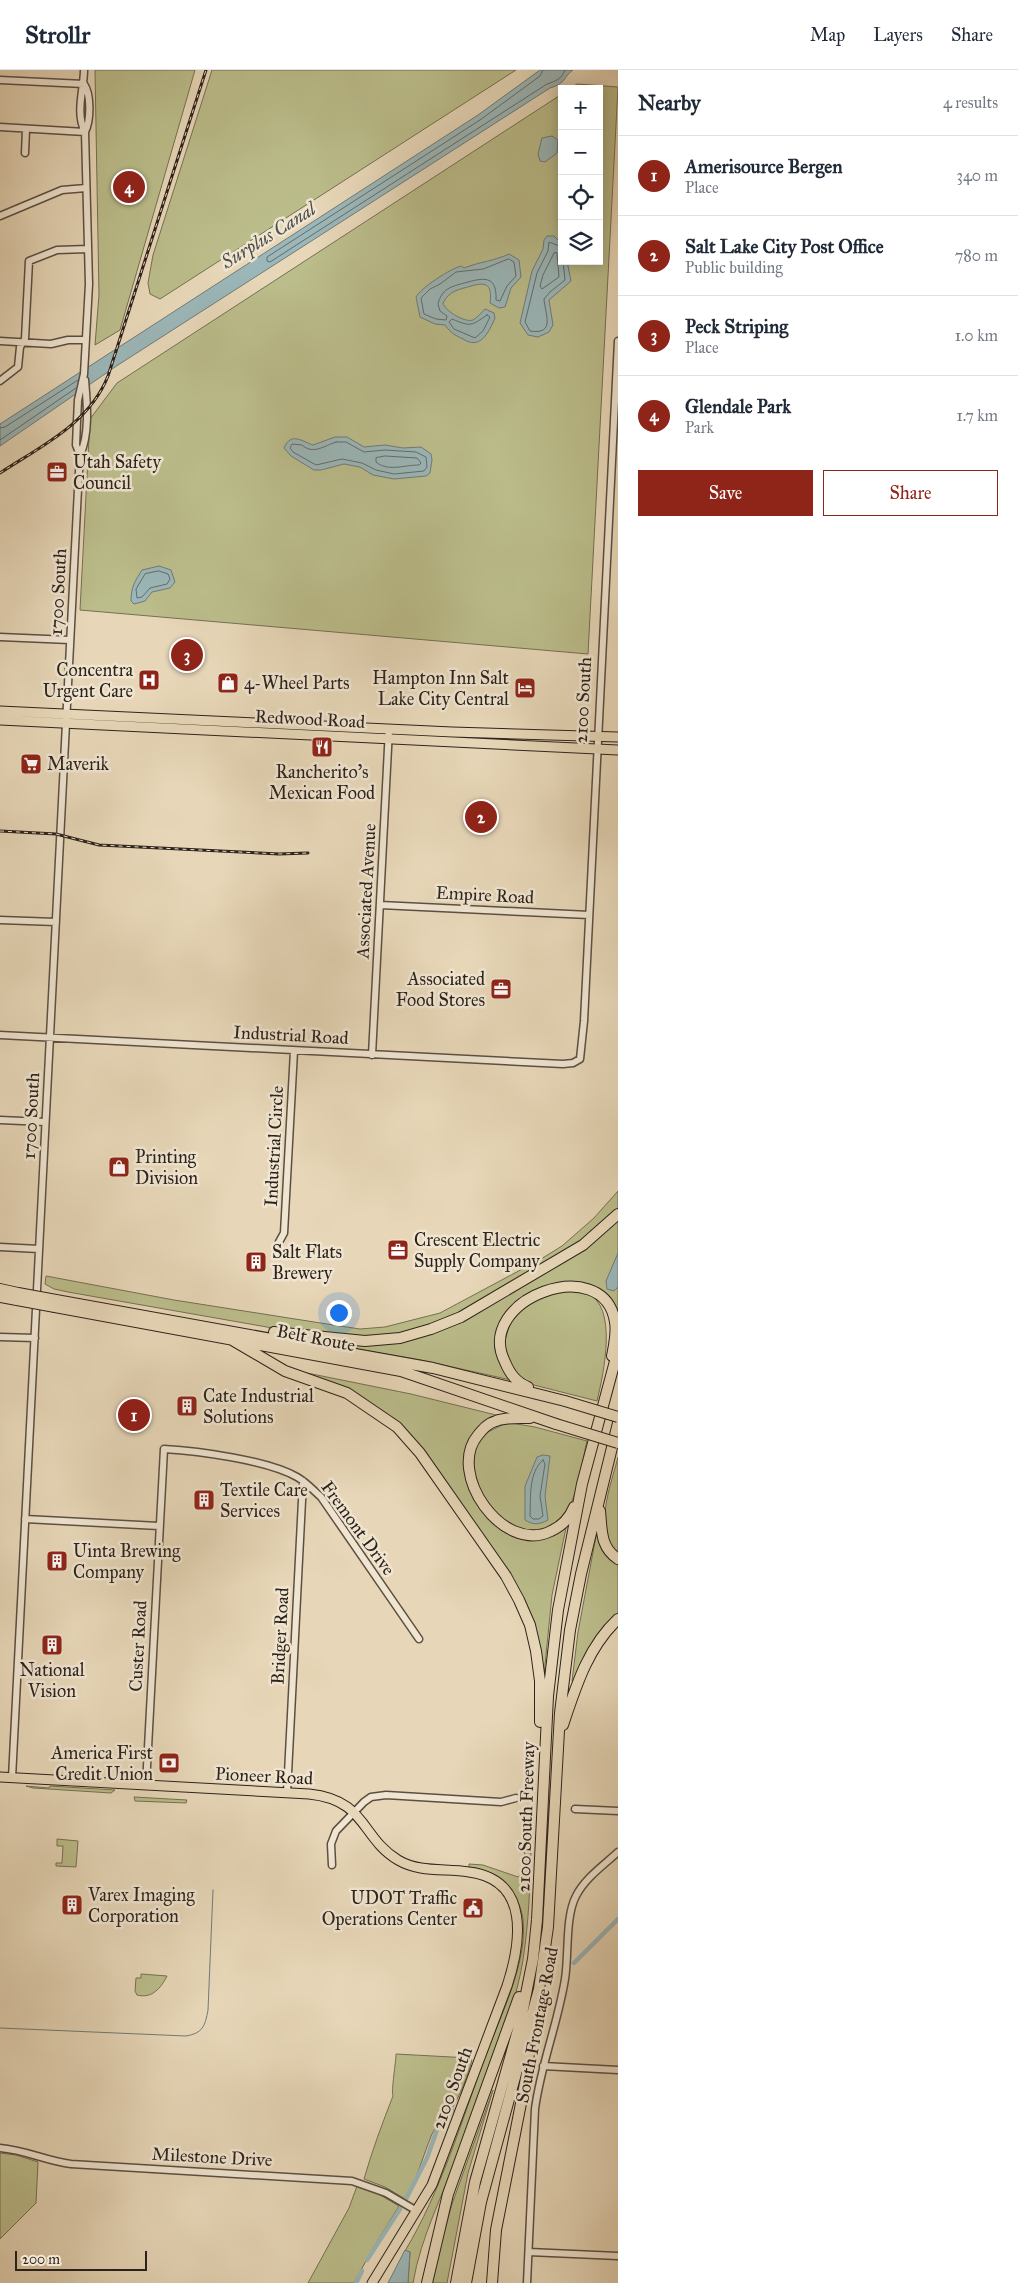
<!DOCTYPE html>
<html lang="en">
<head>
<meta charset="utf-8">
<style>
	body { margin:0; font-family:"IM FELL Great Primer",serif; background:#f2f2f3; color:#1f2937 }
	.controls { position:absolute; right:15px; top:15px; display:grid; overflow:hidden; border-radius:0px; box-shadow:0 2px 12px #0003 }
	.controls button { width:45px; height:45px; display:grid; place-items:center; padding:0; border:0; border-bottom:1px solid #e0e1e3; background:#fff; color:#1f2937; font:25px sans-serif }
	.scale { position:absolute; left:15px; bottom:12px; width:132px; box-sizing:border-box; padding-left:5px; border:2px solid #2d221b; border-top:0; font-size:14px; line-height:18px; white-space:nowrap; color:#2d221b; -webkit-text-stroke:4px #efe5d1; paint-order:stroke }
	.you { position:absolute; left:338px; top:1242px; width:18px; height:18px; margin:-12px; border:4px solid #fff; border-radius:50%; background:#1a73e8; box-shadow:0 0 0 8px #1a73e833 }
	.badge { display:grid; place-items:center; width:32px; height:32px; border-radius:50%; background:#8f2418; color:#fff; font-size:16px; font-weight:700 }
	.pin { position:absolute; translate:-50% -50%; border:2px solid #fff; box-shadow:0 1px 5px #0006 }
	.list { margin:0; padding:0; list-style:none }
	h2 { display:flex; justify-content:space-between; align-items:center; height:65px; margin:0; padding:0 20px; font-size:21px }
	h2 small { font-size:16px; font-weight:400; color:#747a83 }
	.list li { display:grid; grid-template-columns:32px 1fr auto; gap:15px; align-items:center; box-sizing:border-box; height:80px; padding:0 20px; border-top:1px solid #e0e1e3 }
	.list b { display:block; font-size:19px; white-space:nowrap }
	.list p { margin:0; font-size:16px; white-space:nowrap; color:#747a83 }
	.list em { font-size:16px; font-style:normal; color:#747a83 }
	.actions { display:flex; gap:10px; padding:15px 20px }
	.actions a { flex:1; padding:11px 0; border:1px solid #8f2418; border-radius:0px; text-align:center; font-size:18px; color:#8f2418 }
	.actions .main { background:#8f2418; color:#fff }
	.icon { flex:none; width:28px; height:28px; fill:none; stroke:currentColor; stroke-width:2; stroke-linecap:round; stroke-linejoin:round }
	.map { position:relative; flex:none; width:618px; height:2213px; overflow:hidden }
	header { display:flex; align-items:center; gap:30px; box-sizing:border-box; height:70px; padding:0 25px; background:#fff; border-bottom:1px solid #e0e1e3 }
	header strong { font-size:24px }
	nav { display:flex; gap:28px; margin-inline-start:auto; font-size:18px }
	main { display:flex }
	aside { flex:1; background:#fff }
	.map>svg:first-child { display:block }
	.green { fill:#bbbd8b; stroke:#747053 }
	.water { fill:#9bb7b9; stroke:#6f7b7a }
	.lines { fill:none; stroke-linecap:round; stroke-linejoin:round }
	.shore { stroke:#646c6a; stroke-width:1 }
	.stream { stroke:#6f7b7a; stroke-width:1 }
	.canal { stroke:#9bb7b9; stroke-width:4.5 }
	.minor-casing { stroke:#5c4f42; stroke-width:9 }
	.major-casing { stroke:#2d221b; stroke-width:11 }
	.highway-casing { stroke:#2d221b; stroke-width:12 }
	.minor { stroke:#efe5d1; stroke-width:6 }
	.major { stroke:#e7d7b8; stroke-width:9 }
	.highway { stroke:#e7d7b8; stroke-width:10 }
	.rail-casing { stroke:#2d221b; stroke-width:3 }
	.rail { stroke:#efe5d1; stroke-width:1; stroke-dasharray:4; stroke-linecap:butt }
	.highway-bridge-casing { stroke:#2d221b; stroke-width:12; stroke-linecap:butt }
	.highway-bridge { stroke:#e7d7b8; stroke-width:10 }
	.labels { text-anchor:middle; stroke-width:5; stroke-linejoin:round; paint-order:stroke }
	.poi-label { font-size:18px; fill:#2d221b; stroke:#efe5d1; text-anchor:start }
	.street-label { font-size:18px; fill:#2d221b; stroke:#efe5d1 }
	.water-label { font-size:19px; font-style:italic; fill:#4e4f4a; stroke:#efe5d1 }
</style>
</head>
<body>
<header>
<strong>Strollr</strong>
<nav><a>Map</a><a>Layers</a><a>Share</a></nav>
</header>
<main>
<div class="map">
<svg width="618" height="2213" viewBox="0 0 618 2213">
	<rect width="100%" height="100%" fill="#e7d7b8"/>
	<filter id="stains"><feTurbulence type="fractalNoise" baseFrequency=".004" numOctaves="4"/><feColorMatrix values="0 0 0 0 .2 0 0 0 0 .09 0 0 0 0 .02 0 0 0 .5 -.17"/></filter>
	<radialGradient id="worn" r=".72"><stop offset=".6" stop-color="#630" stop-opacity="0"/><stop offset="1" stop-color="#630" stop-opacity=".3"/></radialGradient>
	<path class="green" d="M95 0H195L120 260 95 275 99 225Z
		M212 0H516L160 229 150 224 148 213 153 185Z
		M577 14 618 17 588 584 80 540 90 349 117 313 562 24V191H599V19H569Z
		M618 1121V1140L582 1174 463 1244 410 1264 335 1269 68 1222 54 1219 45 1214 46 1206 174 1230 327 1254 360 1259 385 1257 440 1243 541 1189 562 1176 594 1148Z
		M618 1148V1255L599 1223 549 1218 501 1256 511 1310 421 1290 316 1272 362 1275 443 1259Z
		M564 1220C571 1221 580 1221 587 1223 618 1236 604 1302 597 1331L530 1314 514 1303 503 1276 513 1245 537 1228Z
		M307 1303 411 1324 500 1346 491 1352 465 1395C473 1409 489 1447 498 1457 518 1476 545 1471 566 1458L552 1525 543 1615 516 1522 394 1354 307 1305Z
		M511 1353 535 1357 587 1371C581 1396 574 1458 543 1464 533 1465 521 1461 512 1461L477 1421 472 1386 482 1367 488 1362 502 1355Z
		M618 1387V1485C593 1457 610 1419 618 1387Z
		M597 1461 618 1492V1544L574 1612 572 1611 578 1562Z
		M26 1716 49 1718 50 1716 115 1720 111 1723 33 1718Z
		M134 1727 187 1730 186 1733 135 1731Z
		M57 1769 78 1771 76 1797 56 1796V1793H62L63 1776H57Z
		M522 1776H531C530 1814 529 1852 523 1890 513 1951 481 2021 459 2081 443 2125 421 2166 413 2213H408L410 2182 405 2181C441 2121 461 2053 485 1987 500 1947 528 1892 523 1849 519 1822 496 1799 469 1797V1794L483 1795 518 1807C529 1800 526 1786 522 1776Z
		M141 1904 167 1906C161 1918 152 1929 137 1925L135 1921 136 1908H141Z
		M396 1984 470 1988 472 1990C468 2005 460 2026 451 2040 445 2048 437 2054 432 2064 423 2086 417 2109 405 2129L385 2117 364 2109C372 2081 382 2054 393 2026 391 2021 396 1992 396 1984Z
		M493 2020 468 2103 447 2213H430L452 2134Z
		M0 2083 16 2085 38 2092 36 2133 0 2169Z
		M357 2116 375 2122 399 2136 373 2178 354 2213H308L349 2138Z"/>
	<path class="water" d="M540 0H573C563 7 567 13 550 18L118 295 0 376V354L478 45Z
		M552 66 558 70 557 83 545 92 540 91 538 84 542 68Z
		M547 166H554L561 173 562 191H567L571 211 549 230 553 255 549 262 538 267 528 265 520 253 532 201 543 179 544 170Z
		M509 184 519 190 521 207 511 218 505 237 499 238 490 233C492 216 488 211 471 216 458 220 450 220 443 233 445 241 465 253 473 250 477 248 482 242 485 239L494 243 495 248C488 264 480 280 463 269 453 264 452 264 445 255L435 254 420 247 416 227C422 217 450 199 461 196L464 198C479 192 494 191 509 184Z
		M335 367H347L364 377 385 375 403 378 421 377 431 384 432 390 430 403 426 406 394 409 373 405 360 397 344 394 321 400H314L291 386 284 378C291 361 303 372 313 375Z
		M159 496 171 500 175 512 170 518 152 522 145 531 134 534 131 531C131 517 135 511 142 500Z
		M618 1183V1217L614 1221 607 1219 606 1211Z
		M543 1385 550 1386 545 1426 548 1450C539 1455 533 1455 525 1450V1416L537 1387Z
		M405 2180 410 2182 408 2213H388Z"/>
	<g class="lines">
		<path class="shore" d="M543 0 540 6 480 50 267 187V191L270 192 547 14C556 11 562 9 565 0
			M562 177 549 172 548 181 537 203 525 252 530 261C556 265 545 244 544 229L550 222 565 210 563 191
			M557 183 559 207 542 219 540 216 543 205 554 183Z
			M509 189 514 192 516 206 507 216 500 231 496 230C497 207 486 207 468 212 454 216 442 217 438 234L440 241 447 246 446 250 436 249 424 244 421 228 430 219 440 214 456 202 483 199Z
			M487 245 490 247 483 261 475 268 454 259 449 252 452 249C471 257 471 256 487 245Z
			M0 358 5 357 78 310
			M0 370 76 318
			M336 372H346L364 382 385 380 416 382 426 387 427 397 424 401 394 404 376 400 362 393 342 389 316 395 293 382 290 378 292 374 302 375C313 385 324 376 336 372Z
			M385 386 417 388 421 393 419 395C404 395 388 402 376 392V388Z
			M159 501 168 504 170 509 167 514 150 518 142 527 137 528 136 519 145 504Z
			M543 1390 545 1394 540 1426 543 1446 539 1449H533L530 1446C531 1428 528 1403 543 1390Z"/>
		<path class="stream" d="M0 1958 186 1966C203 1963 205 1956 208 1940L213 1820"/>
		<path class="canal" d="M574 1893 618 1849
			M406 2129 427 2088 438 2057 452 2040
			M367 2190 400 2139
			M356 2213 362 2201"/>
		<g class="minor-casing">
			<path id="minor" d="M0 10 84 14
				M84 14C91 24 91 50 85 62
				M0 57 85 62
				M25 83 26 59
				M0 146 62 120 86 118
				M0 271 51 274 68 270H85
				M0 311 18 297 20 277 25 269 29 191 57 180 88 179
				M80 385C90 364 87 333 85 310
				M0 567 70 570
				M380 835 589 845
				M0 850 56 852
				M0 965 563 994 573 993 580 989 584 951 618 271
				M372 985 389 659
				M0 1050 45 1052
				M279 1172 284 1163 294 981
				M0 1177 39 1179
				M0 1267 35 1268
				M25 1449 159 1456
				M12 1708 78 419 80 385 76 375 77 351 78 330 84 304 89 214 85 62C75 43 84 19 84 0
				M146 1715 164 1379C198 1381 267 1390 297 1407 306 1412 313 1420 321 1427L419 1569
				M287 1723 303 1411
				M575 1739 618 1741
				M332 1795 331 1774 336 1761 364 1732 371 1727 386 1725 501 1732 516 1728
				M543 1996 618 2000
				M0 2078C25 2080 47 2091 71 2094L352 2111 386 2123 417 2141
				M529 2182 618 2186
				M527 2213 535 2039C541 1994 558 1953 565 1909 569 1884 565 1847 576 1826 585 1808 604 1795 618 1782"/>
		</g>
		<g class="major-casing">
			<path id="major" d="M0 641 452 662 618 667
				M0 650 618 680
				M0 1707 309 1724C367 1730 360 1767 398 1790 420 1803 445 1798 469 1802 531 1810 521 1873 507 1916L432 2115 372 2213"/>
		</g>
		<g class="highway-casing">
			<path id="highway" d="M0 1219 18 1223
				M0 1227 17 1230
				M56 1230 433 1298 565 1331
				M55 1237 401 1301 556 1354
				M274 1262 365 1271 400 1268 431 1259 461 1247 583 1175 618 1144
				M227 1267 285 1301 347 1323 397 1357 420 1383 506 1506 519 1530 530 1555 536 1581 540 1611V1652
				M528 1317C516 1312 510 1304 505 1292 473 1229 604 1181 615 1252 617 1263 614 1275 612 1286
				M530 1348C519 1348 506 1347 496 1351 488 1353 483 1359 478 1365 446 1403 503 1485 551 1461 562 1456 570 1447 574 1437
				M600 1441C602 1460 600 1477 618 1489
				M563 1655C576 1616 588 1577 618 1549
				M427 2213 448 2124 519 1927
				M456 2213 475 2112 521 1949 533 1889 537 1850 548 1626 558 1540 582 1414 618 1280
				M466 2213 481 2132 539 1919 548 1857 560 1643 570 1560 581 1504 618 1353
				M492 2213 496 2160 527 2003 530 1973"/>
		</g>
		<use href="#minor" class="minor"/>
		<use href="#major" class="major"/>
		<use href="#highway" class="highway"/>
		<g class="rail-casing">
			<path id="rail" d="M0 403C41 376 89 354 108 306L206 0
				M0 761 56 764 99 775 279 784 308 783"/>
		</g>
		<use href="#rail" class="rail"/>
		<g class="highway-bridge-casing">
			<path id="highway-bridge" d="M18 1223 56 1230
				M17 1230 55 1237
				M565 1331 618 1347
				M556 1354 618 1373"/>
		</g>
		<use href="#highway-bridge" class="highway-bridge"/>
	</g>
	<defs>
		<g id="office-square" transform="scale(1.125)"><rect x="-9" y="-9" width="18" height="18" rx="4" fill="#8f2418" stroke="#efe5d1"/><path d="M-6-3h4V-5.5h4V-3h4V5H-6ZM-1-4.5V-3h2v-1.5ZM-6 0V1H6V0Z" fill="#fff"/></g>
		<g id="hospital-square" transform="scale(1.125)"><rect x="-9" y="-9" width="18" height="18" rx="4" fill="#8f2418" stroke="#efe5d1"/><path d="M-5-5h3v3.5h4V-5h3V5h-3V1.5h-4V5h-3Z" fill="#fff"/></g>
		<g id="shop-square" transform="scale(1.125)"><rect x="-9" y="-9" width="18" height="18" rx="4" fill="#8f2418" stroke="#efe5d1"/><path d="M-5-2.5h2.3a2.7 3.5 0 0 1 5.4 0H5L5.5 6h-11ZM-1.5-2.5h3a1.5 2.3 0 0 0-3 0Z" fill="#fff"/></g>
		<g id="hotel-square" transform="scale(1.125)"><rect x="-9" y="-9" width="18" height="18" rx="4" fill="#8f2418" stroke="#efe5d1"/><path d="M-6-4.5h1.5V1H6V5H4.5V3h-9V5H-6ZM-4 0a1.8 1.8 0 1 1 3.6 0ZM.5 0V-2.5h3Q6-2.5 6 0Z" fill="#fff"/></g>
		<g id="restaurant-square" transform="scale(1.125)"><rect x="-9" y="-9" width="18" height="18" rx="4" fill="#8f2418" stroke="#efe5d1"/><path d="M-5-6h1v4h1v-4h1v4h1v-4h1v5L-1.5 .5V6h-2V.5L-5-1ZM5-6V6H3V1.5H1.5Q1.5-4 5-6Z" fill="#fff"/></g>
		<g id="supermarket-square" transform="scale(1.125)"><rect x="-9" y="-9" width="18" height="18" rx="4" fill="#8f2418" stroke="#efe5d1"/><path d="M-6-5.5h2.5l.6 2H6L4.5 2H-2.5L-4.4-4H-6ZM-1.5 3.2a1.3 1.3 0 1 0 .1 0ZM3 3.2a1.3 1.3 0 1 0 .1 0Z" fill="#fff"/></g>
		<g id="building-square" transform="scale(1.125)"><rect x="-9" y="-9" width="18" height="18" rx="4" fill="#8f2418" stroke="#efe5d1"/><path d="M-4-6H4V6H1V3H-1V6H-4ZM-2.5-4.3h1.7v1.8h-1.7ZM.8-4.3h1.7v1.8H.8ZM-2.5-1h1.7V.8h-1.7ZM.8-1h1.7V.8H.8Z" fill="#fff"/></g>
		<g id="bank-square" transform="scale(1.125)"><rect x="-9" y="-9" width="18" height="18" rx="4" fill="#8f2418" stroke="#efe5d1"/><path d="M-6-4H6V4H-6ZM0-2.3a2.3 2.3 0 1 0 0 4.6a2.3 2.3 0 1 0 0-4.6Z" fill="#fff"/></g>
		<g id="civic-square" transform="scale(1.125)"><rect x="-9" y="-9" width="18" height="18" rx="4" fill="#8f2418" stroke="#efe5d1"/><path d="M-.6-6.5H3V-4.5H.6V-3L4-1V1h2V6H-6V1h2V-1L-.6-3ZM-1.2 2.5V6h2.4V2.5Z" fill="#fff"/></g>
	</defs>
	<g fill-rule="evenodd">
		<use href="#office-square" x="57" y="402"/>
		<use href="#hospital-square" x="149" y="610"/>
		<use href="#shop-square" x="228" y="613"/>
		<use href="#hotel-square" x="525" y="618"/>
		<use href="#restaurant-square" x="322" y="677"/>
		<use href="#supermarket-square" x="31" y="694"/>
		<use href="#office-square" x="501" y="919"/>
		<use href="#shop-square" x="119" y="1097"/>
		<use href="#office-square" x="398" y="1180"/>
		<use href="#building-square" x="256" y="1192"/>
		<use href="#building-square" x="187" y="1336"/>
		<use href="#building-square" x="204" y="1430"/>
		<use href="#building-square" x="57" y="1491"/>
		<use href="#building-square" x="52" y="1575"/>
		<use href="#bank-square" x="169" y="1693"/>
		<use href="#building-square" x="72" y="1835"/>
		<use href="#civic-square" x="473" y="1838"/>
	</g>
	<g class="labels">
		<g class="poi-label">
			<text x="73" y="398">Utah Safety<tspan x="73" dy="21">Council</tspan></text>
			<text x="133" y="606" text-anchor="end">Concentra<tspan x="133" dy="21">Urgent Care</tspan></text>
			<text x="509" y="614" text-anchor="end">Hampton Inn Salt<tspan x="509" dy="21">Lake City Central</tspan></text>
			<text x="244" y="619">4-Wheel Parts</text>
			<text x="47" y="700">Maverik</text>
			<text x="322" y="708" text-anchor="middle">Rancherito's<tspan x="322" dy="21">Mexican Food</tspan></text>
			<text x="485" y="915" text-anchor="end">Associated<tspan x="485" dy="21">Food Stores</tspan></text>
			<text x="135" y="1093">Printing<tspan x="135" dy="21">Division</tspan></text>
			<text x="414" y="1176">Crescent Electric<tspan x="414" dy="21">Supply Company</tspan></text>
			<text x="272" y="1188">Salt Flats<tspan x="272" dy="21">Brewery</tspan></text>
			<text x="203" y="1332">Cate Industrial<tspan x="203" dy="21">Solutions</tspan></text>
			<text x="220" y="1426">Textile Care<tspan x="220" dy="21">Services</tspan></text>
			<text x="73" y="1487">Uinta Brewing<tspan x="73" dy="21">Company</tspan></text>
			<text x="52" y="1606" text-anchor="middle">National<tspan x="52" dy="21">Vision</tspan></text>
			<text x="153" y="1689" text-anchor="end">America First<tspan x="153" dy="21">Credit Union</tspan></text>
			<text x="88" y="1831">Varex Imaging<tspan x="88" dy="21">Corporation</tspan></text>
			<text x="457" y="1834" text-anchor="end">UDOT Traffic<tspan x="457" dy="21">Operations Center</tspan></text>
		</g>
		<g class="street-label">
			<text transform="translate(58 522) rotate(-87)" y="6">1700 South</text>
			<text transform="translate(583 630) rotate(-87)" y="6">2100 South</text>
			<text transform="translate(310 649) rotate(3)" y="6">Redwood Road</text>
			<text transform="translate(366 821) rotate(-87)" y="6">Associated Avenue</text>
			<text transform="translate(485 825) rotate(3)" y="6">Empire Road</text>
			<text transform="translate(291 965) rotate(3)" y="6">Industrial Road</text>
			<text transform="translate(31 1046) rotate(-87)" y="6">1700 South</text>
			<text transform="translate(274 1076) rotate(-87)" y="6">Industrial Circle</text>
			<text transform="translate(316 1268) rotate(11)" y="6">Belt Route</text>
			<text transform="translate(358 1458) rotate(54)" y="6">Fremont Drive</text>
			<text transform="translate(280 1566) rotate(-87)" y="6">Bridger Road</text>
			<text transform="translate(138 1576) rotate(-87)" y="6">Custer Road</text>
			<text transform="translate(264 1706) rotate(3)" y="6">Pioneer Road</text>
			<text transform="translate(526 1747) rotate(-88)" y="6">2100 South Freeway</text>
			<text transform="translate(537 1955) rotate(-79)" y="6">South Frontage Road</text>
			<text transform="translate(452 2018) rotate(-70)" y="6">2100 South</text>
			<text transform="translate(212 2087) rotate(3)" y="6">Milestone Drive</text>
		</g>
		<g class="water-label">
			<text transform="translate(268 165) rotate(-32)" y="7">Surplus Canal</text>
		</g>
	</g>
	<rect width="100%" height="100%" filter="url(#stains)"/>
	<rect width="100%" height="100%" fill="url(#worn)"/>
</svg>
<div class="controls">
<button>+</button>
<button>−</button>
<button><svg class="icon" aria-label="locate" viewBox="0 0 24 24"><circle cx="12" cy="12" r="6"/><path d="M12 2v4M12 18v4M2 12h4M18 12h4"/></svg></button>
<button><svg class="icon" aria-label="layers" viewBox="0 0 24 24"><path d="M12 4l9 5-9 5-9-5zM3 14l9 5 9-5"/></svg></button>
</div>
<div class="scale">200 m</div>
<div class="you"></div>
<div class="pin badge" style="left:134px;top:1345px">1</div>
<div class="pin badge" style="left:481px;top:747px">2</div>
<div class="pin badge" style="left:187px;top:585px">3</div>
<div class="pin badge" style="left:129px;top:117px">4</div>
</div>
<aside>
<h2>Nearby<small>4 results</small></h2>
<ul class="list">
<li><span class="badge">1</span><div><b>Amerisource Bergen</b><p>Place</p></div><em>340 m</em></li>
<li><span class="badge">2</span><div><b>Salt Lake City Post Office</b><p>Public building</p></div><em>780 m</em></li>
<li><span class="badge">3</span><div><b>Peck Striping</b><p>Place</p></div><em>1.0 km</em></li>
<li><span class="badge">4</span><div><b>Glendale Park</b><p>Park</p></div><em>1.7 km</em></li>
</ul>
<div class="actions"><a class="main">Save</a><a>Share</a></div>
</aside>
</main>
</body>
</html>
